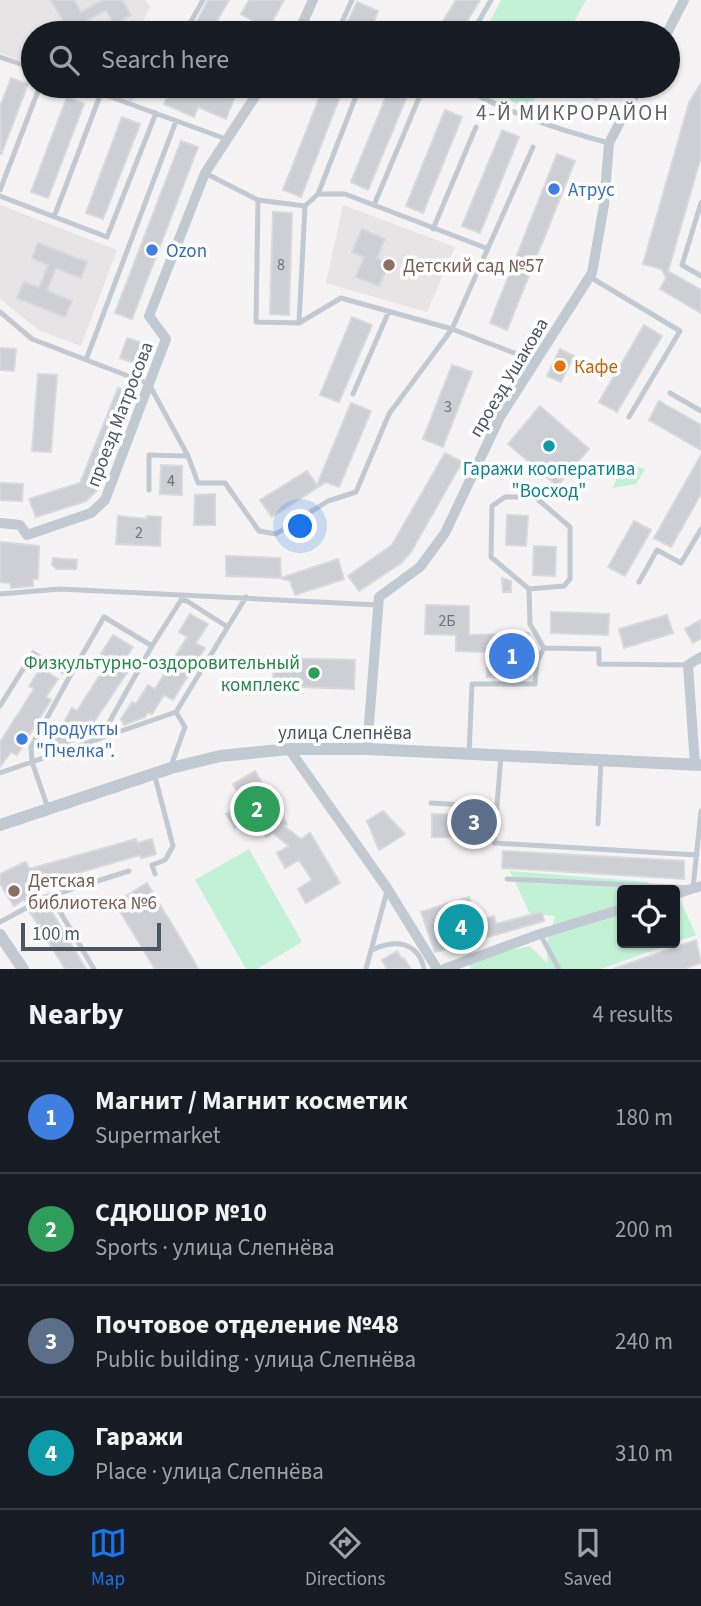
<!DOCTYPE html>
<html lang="en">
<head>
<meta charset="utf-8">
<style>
	body { margin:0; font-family:"Source Sans 3",sans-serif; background:#242831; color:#f1f3f6 }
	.controls { position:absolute; right:21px; bottom:21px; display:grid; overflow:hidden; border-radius:7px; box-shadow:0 2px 5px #0004 }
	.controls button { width:63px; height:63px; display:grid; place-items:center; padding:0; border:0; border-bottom:2px solid #363941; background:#171b24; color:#f1f3f6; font:35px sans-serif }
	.scale { position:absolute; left:21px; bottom:18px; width:140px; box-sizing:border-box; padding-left:7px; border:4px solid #4a5661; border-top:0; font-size:19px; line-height:24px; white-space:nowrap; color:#4a5661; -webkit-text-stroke:5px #fff; paint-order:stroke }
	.you { position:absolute; left:301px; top:527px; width:24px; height:24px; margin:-18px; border:5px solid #fff; border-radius:50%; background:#1a73e8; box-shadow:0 0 0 10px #1a73e833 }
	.badge { display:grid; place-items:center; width:46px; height:46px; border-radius:50%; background:#1a73e8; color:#fff; font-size:23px; font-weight:700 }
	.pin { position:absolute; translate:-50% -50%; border:4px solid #fff; box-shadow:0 2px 7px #0006 }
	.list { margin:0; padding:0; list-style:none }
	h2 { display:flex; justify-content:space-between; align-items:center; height:91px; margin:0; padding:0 28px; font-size:30px }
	h2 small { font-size:23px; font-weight:400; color:#9ea1a6 }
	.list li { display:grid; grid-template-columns:46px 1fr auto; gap:21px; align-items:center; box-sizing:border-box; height:112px; padding:0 28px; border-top:2px solid #363941 }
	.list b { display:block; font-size:26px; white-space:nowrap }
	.list p { margin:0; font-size:23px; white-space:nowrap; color:#9ea1a6 }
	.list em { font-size:23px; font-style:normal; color:#9ea1a6 }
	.icon { flex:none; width:38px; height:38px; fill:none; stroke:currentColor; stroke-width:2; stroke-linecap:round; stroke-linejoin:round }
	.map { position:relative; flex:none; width:701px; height:969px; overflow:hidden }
	.search { position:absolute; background:#171b24; box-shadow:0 2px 5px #0004; left:21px; right:21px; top:21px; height:77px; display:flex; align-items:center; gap:18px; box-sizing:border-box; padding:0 24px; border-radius:38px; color:#9ea1a6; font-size:26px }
	.sheet { height:539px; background:#171b24 }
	nav { display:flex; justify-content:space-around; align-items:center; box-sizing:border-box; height:98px; border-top:2px solid #363941; background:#171b24; font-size:19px; color:#9ea1a6 }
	nav a { display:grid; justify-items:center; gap:4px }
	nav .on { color:#1a73e8 }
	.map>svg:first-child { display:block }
	.education { fill:#e6e4e5 }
	.green { fill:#c3f1d5 }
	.building { fill:#cdcfd5; stroke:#d7d9de; stroke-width:2 }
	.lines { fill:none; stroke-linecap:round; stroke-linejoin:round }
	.service { stroke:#c1cad2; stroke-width:5 }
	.minor { stroke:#c1cad2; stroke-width:10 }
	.tertiary { stroke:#c1cad2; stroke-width:12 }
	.shop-dot { fill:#3f7fe0; stroke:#fff; stroke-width:2.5 }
	.education-dot { fill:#8d6e63; stroke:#fff; stroke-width:2.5 }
	.food-dot { fill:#e8710a; stroke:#fff; stroke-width:2.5 }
	.culture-dot { fill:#0f9aa8; stroke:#fff; stroke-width:2.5 }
	.leisure-dot { fill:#2e9e5b; stroke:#fff; stroke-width:2.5 }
	.labels { text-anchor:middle; stroke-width:7; stroke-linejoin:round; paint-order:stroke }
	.number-label { font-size:16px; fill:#6b747e }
	.shop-label { font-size:19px; fill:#366cbe; stroke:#fff; text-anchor:start }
	.education-label { font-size:19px; fill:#785e54; stroke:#fff; text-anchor:start }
	.food-label { font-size:19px; fill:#c56008; stroke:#fff; text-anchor:start }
	.street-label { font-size:19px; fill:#4a5661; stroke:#fff }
	.culture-label { font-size:19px; fill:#0d838f; stroke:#fff }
	.leisure-label { font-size:19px; fill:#27864d; stroke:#fff; text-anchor:end }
	.neighbourhood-label { font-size:21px; letter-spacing:2px; fill:#5f6368; stroke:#fff }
</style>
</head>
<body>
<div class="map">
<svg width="701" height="969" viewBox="0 0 701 969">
	<rect width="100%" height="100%" fill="#f5f3f3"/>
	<path class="education" d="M0 0H145L150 7 143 21 152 33H33V65L0 53Z
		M90 86H139L132 101Z
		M0 205 117 250 81 346 40 331 0 299Z
		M343 205 455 247 427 312 326 283Z"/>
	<path class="green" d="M501 0H586L568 33H484Z
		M482 86H541L529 110Z
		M623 462 645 469 636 484 613 488Z
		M249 849 302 942 257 969H246L195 880Z
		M510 871 648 882 652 890H622V943H675V901L680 900 696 935 601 969H470V959L530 946 547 963 548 939 555 916 530 914Z"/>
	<path class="building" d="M51 0H74L81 12 103 0H122L131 15 114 24 106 10 86 21 92 33H70Z
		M208 0H229L210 33H204L194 27Z
		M249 0H284L268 29 241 14Z
		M456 0H480L460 33H452L440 26Z
		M357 2 378 11 369 33 346 25Z
		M11 78 28 84 1 155 0 107Z
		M701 83V157L668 271 701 290V313L660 289 666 278 662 269 643 264 689 103Z
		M172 86H180L207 97 211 86 235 96 226 119 198 107 194 117 164 104Z
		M324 86H344L301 197 283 190Z
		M573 86H605L597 100Z
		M390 87 408 94 368 190 351 182Z
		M67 97 84 104 48 198 31 192Z
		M445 110 462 117 423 213 406 206Z
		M122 117 140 124 103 219 86 213Z
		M502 130 519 137 480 233 462 226Z
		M181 141 198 147 132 319 115 313Z
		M557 154 575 161 507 330 490 323Z
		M273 212 292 213 289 315 270 314Z
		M362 229 385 239 377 258 389 263 379 286 356 277 364 257 352 252Z
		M38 243 87 262 81 278 56 268 47 291 72 301 65 317 17 298 24 282 39 288 48 265 32 258Z
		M352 317 372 325 339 402 320 395Z
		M644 325 662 336 617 412 599 402Z
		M127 338 154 347 147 367 120 358Z
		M0 348 16 349 14 371 0 370Z
		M560 349 574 356 561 382 547 376Z
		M452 365 472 372 443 447 423 439Z
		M38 374 57 375 51 452 32 451Z
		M118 388 134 396 97 490 86 501 36 517 29 499 80 483Z
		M659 401 701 425V450L649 420Z
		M351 403 371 411 339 487 326 482 272 517 260 500 307 471 317 485Z
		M540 406 589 449 557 486 508 444Z
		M445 453 462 462 411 552 401 563 359 591 348 576 392 545Z
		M701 455V494L671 547 654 538Z
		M161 465 182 466V495L160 494Z
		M0 483 23 484 22 501 0 500Z
		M215 494V525H194L195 495Z
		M507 515 528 516 526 546 506 545Z
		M118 516 147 519V516L161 517 160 546 116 544Z
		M634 521 651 530 625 576 608 567Z
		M0 542 39 546 38 579H33V586L11 588 10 583 0 582Z
		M534 546 556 547 555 576 533 575Z
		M226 556 280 558 281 578 338 559 344 579 295 595 290 581 280 578 226 576Z
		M53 558 77 560 76 569H57L52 565Z
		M502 578 511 581V592H503Z
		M426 605 469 606V635L529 633 530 649H534L530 676 487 677V652L456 651V635L425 634Z
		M551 612 609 614 608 635 551 633Z
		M190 614 208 624 196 643 205 648 173 700 164 695 152 714 148 712 145 717 124 725 121 719 132 702 136 704 148 685 155 689 187 637 179 632Z
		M667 615 673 633 624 648 619 629Z
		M701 620V638L693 643 685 629Z
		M113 635 133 647 121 666 128 671 94 722 91 720 78 740 48 751 46 746 59 724 62 726 72 708 77 711 110 659 101 654Z
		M274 658 355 660 354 689 273 686Z
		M41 668 58 679 46 697 51 700 17 755 11 752 0 767V742L34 689 29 686Z
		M255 771 287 824 284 826 301 839 310 833 340 883 306 903 298 889 312 880 299 860 285 868 277 853 289 846 273 833 266 837 254 817 235 828 226 814 245 803 233 784Z
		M464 810 486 812 485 824H475L474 838 432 837V814L464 815Z
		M383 811 405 834 379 850 367 821Z
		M136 839 137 843 152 839 156 854 141 858 140 855 36 885 41 893 38 900 46 902 86 969H65L30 912 32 904 23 900 14 906 0 884V874L23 863 26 862 29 869Z
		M503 851 684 861V879L502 868Z
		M147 883 191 956 198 969H155L115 903Z
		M469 897 477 922 494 916 496 924 542 912 544 921 435 952 421 912Z
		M696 940 701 963 684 969H613Z
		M397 951 402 959 404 958 411 969H387L382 960Z"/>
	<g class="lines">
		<path class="service" d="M189 25 203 0
			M342 33 341 24 352 0
			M472 33 491 0
			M0 57 33 68
			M81 86 226 139
			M460 86C508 113 556 129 609 143
			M205 173 258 200 256 322 299 323 341 298 452 329 535 361
			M0 190 40 86
			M318 194 360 86
			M0 196 107 237 156 113
			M258 200 305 206 318 194H345L486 248
			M701 203 682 265 701 276
			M374 205 424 86
			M54 217 101 93
			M433 229 476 127
			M590 277 680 331 629 417
			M0 312 32 339 149 384 188 456
			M299 323 305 206
			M86 360 176 121
			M670 393 701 411
			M353 394 389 311
			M149 490V455L188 456 198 483H225L259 531 276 534 328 501 356 492 389 414 452 329 533 147
			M505 497H535L570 527V579L564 586 529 589 491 557 492 506Z
			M639 582 657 550 681 563 701 529
			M529 589 530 624 544 648 599 649V664L688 665
			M0 594 60 589 378 605
			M0 706 33 653 70 676 104 617 152 646 181 600 187 601 226 626
			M102 735 152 646
			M469 754 472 684H535L537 662 544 648
			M501 756 494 843 697 855
			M171 766 185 727 176 712 246 597
			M0 773 176 712
			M154 773 173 846 165 860 152 865 155 874
			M431 803 496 807
			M48 808 32 762 31 747 70 676
			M598 824 601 761
			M507 879 693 888 701 811
			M50 895 94 969
			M43 898 129 871
			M0 922 28 907
			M540 934 559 969
			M372 950C394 939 418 941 424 969
			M366 969 387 891"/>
		<path class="minor" d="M298 33 313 0
			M667 33 684 0
			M0 523 20 525 27 535 91 513 105 500 166 339 149 316 205 173 262 86
			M289 749 387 888 437 969
			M367 749 379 597 420 567 445 533 500 417 592 273 604 205 609 143 639 86
			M695 765 688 665 701 657
			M675 894 701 886
			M444 969 540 934 622 909"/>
		<path class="tertiary" d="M0 825 171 768 220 756 289 749H367L701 765
			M0 935 23 969"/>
	</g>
	<g class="shop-dot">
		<circle cx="554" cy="189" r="7"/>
		<circle cx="152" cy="250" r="7"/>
		<circle cx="22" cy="739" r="7"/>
	</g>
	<g class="education-dot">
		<circle cx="389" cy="265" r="7"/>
		<circle cx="14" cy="891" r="7"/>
	</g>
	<circle class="food-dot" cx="560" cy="366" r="7"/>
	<circle class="culture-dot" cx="549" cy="446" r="7"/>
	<circle class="leisure-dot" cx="314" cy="673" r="7"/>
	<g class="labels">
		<g class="number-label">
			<text x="281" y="270">8</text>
			<text x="448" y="412">3</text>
			<text x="171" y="486">4</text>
			<text x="139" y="538">2</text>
			<text x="447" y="626">2Б</text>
		</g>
		<g class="shop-label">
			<text x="568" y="196">Атрус</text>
			<text x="166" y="257">Ozon</text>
			<text x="36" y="735">Продукты<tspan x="36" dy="22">"Пчелка".</tspan></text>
		</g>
		<g class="education-label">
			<text x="403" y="272">Детский сад №57</text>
			<text x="28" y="887">Детская<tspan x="28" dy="22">библиотека №6</tspan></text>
		</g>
		<g class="food-label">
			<text x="574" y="373">Кафе</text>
		</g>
		<g class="street-label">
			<text transform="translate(508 377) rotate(-59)" y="7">проезд Ушакова</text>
			<text transform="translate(119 414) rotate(-69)" y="7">проезд Матросова</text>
			<text x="345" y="739">улица Слепнёва</text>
		</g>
		<g class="culture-label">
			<text x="549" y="475">Гаражи кооператива<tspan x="549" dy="22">"Восход"</tspan></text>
		</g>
		<g class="leisure-label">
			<text x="300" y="669">Физкультурно-оздоровительный<tspan x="300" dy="22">комплекс</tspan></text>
		</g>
		<g class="neighbourhood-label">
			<text x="573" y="120">4-Й МИКРОРАЙОН</text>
		</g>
	</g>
</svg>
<div class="controls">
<button><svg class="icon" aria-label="locate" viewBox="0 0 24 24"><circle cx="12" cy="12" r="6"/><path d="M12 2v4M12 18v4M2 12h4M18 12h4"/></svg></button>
</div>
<div class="scale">100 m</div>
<div class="you"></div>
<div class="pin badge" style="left:512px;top:656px;background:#3f7fe0">1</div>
<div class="pin badge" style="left:257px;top:809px;background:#2e9e5b">2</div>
<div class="pin badge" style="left:474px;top:822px;background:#5c6f8a">3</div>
<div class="pin badge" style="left:461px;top:927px;background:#0f9aa8">4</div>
<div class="search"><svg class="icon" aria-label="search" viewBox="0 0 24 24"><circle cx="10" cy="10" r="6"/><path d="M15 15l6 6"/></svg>Search here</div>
</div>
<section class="sheet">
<h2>Nearby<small>4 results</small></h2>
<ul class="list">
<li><span class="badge" style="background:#3f7fe0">1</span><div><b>Магнит / Магнит косметик</b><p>Supermarket</p></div><em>180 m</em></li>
<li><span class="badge" style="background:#2e9e5b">2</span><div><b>СДЮШОР №10</b><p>Sports · улица Слепнёва</p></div><em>200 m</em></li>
<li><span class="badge" style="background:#5c6f8a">3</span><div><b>Почтовое отделение №48</b><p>Public building · улица Слепнёва</p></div><em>240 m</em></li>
<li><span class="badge" style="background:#0f9aa8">4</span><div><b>Гаражи</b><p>Place · улица Слепнёва</p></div><em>310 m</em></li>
</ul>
</section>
<nav>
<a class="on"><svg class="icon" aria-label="map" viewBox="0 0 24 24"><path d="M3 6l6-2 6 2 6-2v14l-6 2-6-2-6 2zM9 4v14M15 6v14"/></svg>Map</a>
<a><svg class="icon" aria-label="directions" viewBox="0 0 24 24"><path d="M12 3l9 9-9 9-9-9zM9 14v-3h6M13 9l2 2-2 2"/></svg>Directions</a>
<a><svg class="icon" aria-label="saved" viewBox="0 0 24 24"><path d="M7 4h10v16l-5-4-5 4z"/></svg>Saved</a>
</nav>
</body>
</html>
